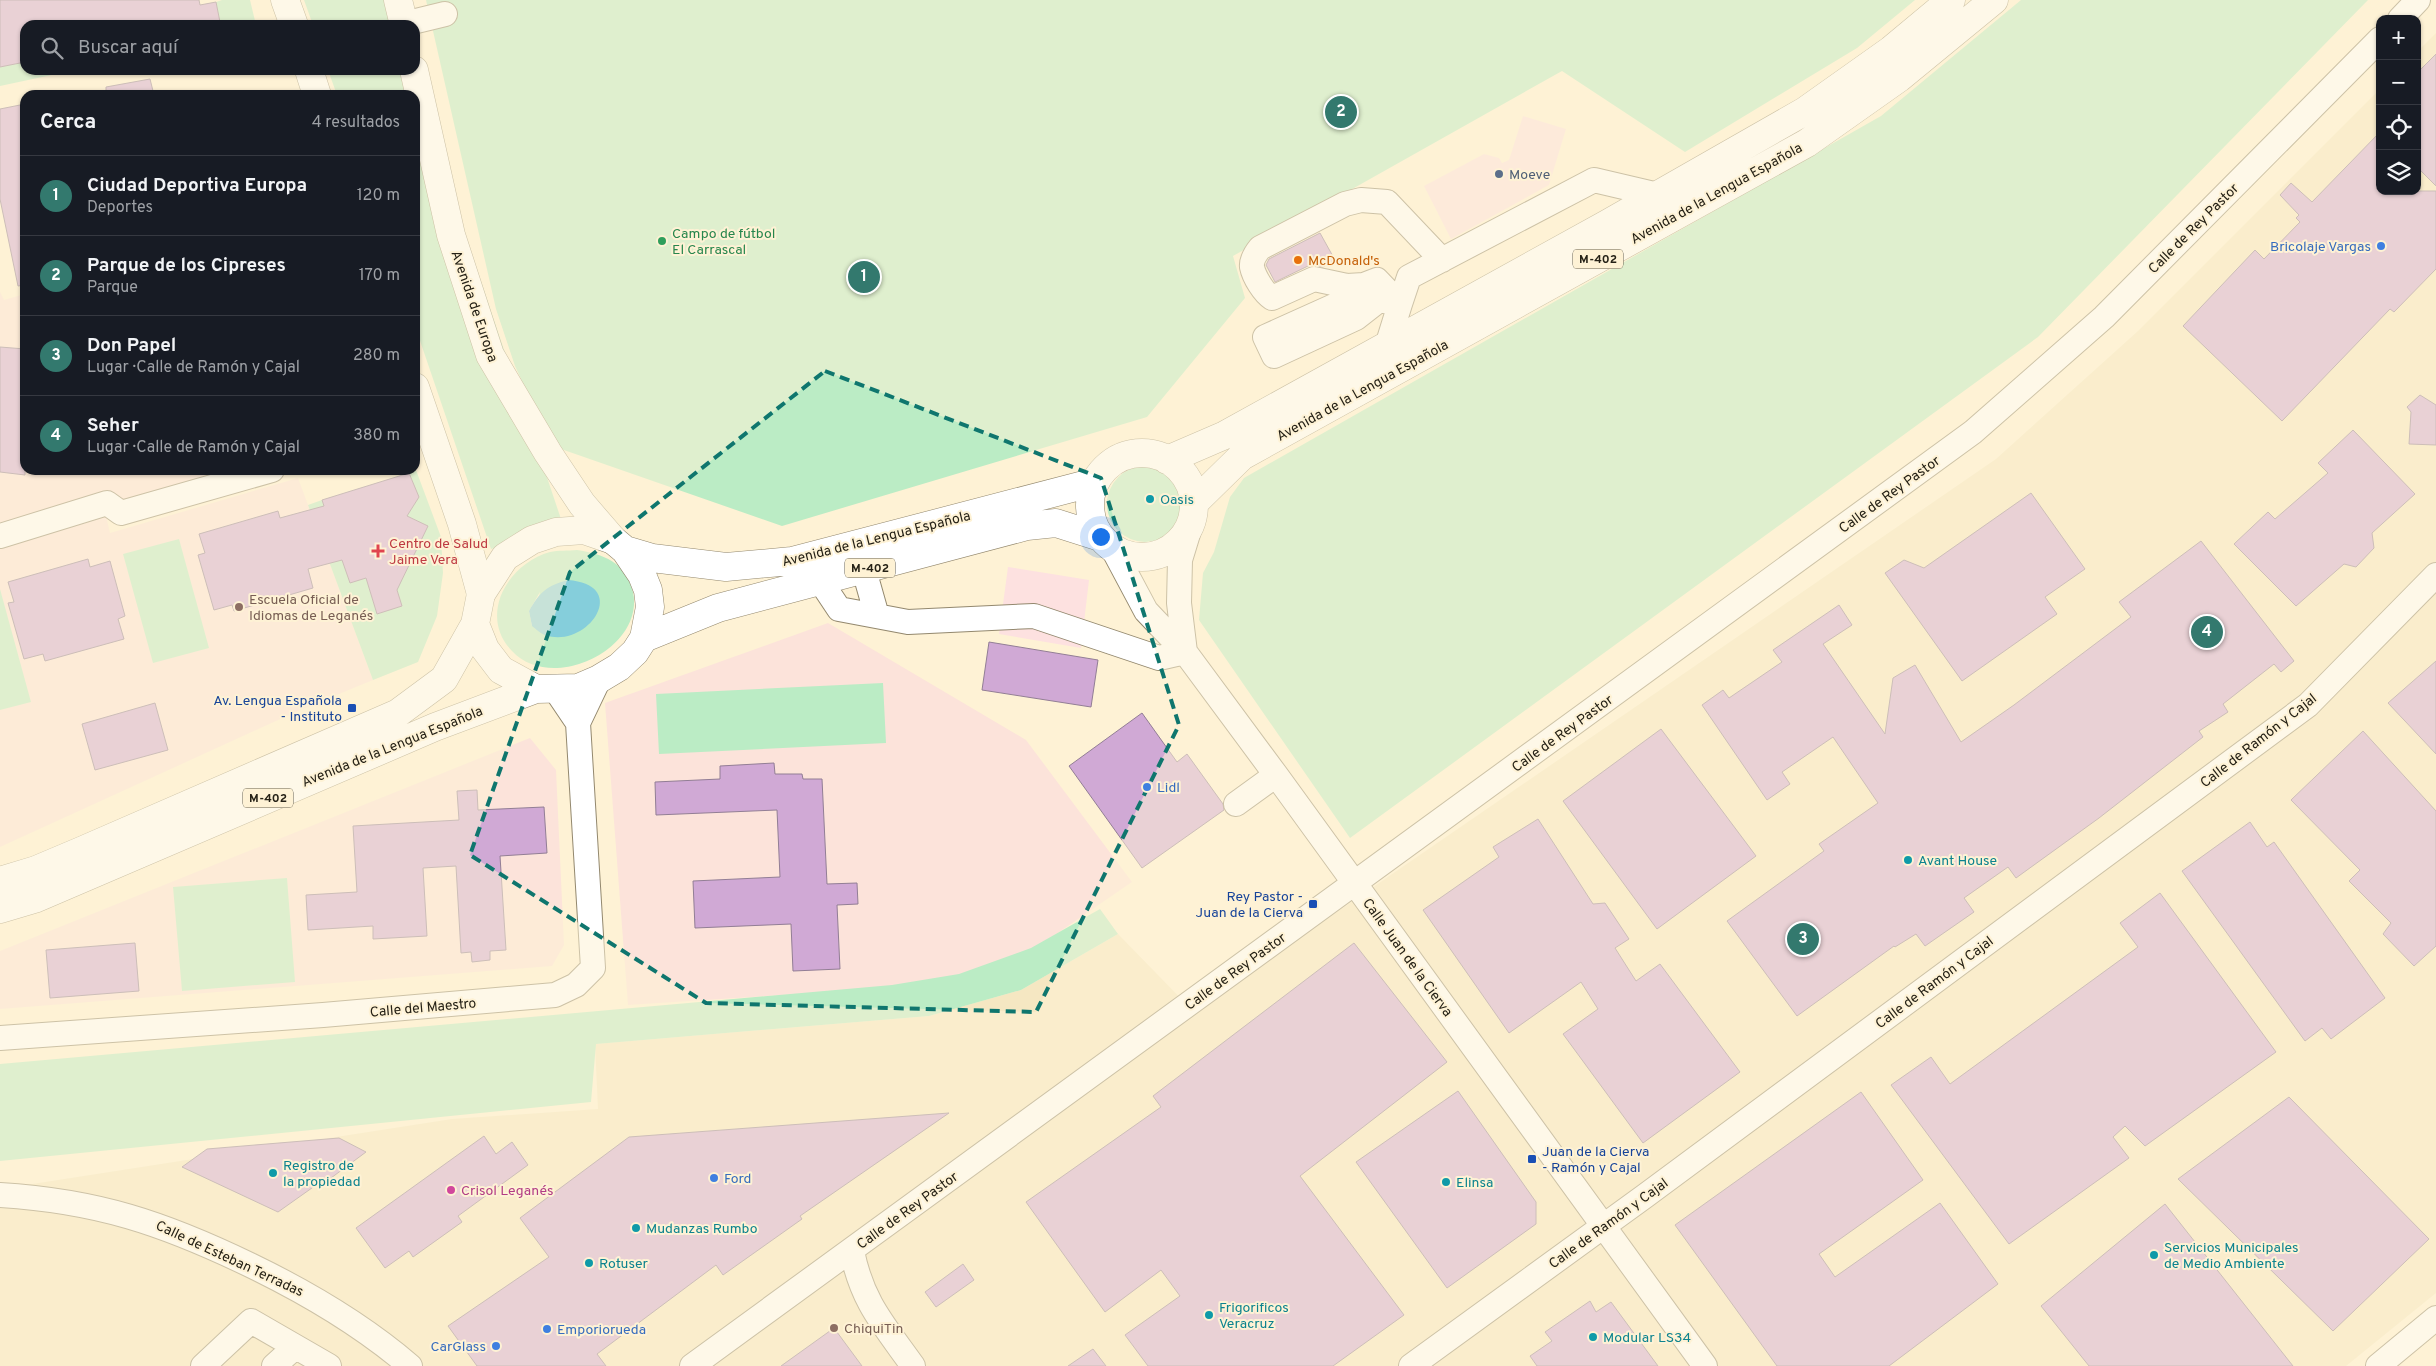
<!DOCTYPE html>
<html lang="es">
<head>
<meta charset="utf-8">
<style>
	body { margin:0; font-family:Overpass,sans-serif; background:#20242c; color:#f1f3f6 }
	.controls { position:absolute; right:15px; top:15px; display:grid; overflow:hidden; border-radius:10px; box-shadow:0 1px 4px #0004 }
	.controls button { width:45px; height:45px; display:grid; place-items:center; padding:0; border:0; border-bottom:1px solid #363941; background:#171b24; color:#f1f3f6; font:25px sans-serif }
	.you { position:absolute; left:1100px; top:536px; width:18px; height:18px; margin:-12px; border:4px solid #fff; border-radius:50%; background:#1a73e8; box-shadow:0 0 0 8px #1a73e833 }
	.badge { display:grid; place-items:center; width:32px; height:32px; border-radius:50%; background:#33796e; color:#fff; font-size:16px; font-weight:700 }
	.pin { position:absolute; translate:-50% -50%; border:2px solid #fff; box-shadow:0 1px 5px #0006 }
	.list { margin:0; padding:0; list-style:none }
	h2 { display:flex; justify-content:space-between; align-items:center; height:65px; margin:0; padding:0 20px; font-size:21px }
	h2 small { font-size:16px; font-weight:400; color:#9ea1a6 }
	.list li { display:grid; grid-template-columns:32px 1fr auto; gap:15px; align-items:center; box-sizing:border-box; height:80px; padding:0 20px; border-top:1px solid #363941 }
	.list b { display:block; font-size:19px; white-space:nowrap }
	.list p { margin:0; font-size:16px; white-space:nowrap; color:#9ea1a6 }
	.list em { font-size:16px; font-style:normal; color:#9ea1a6 }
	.icon { flex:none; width:28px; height:28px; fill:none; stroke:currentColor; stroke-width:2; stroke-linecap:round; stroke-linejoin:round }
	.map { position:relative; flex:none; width:2436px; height:1366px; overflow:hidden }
	.search { position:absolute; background:#171b24; box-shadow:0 1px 4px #0004; left:20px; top:20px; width:400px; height:55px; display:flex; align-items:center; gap:12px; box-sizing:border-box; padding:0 18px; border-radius:15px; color:#9ea1a6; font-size:19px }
	.panel { position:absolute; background:#171b24; box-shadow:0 1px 4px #0004; left:20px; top:90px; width:400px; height:385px; border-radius:15px }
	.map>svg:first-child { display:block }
	.commercial { fill:#fde1e0 }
	.built { fill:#f5e7c2 }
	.education { fill:#fce3da }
	.green { fill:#bbecc5; fill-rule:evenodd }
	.water { fill:#85cedb }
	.building { fill:#d0a9d5; stroke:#927e95 }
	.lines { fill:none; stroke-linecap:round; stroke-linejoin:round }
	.minor-casing { stroke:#93886e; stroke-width:26 }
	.major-casing { stroke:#93886e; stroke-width:29 }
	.highway-casing { stroke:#93886e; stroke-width:29 }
	.minor { stroke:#fff; stroke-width:24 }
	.major { stroke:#fff; stroke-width:28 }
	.highway { stroke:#fff; stroke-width:28 }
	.marked { fill:none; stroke:#0f766e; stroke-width:4; stroke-dasharray:10 6; stroke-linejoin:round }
	.service-dot { fill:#5c6f8a; stroke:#fef2d5; stroke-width:2 }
	.leisure-dot { fill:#2e9e5b; stroke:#fef2d5; stroke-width:2 }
	.shop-dot { fill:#3f7fe0; stroke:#fef2d5; stroke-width:2 }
	.food-dot { fill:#e8710a; stroke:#fef2d5; stroke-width:2 }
	.culture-dot { fill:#0f9aa8; stroke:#fef2d5; stroke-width:2 }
	.health-dot { fill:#e0444e; stroke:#fef2d5; stroke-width:2 }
	.education-dot { fill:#8d6e63; stroke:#fef2d5; stroke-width:2 }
	.transit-dot { fill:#1a4fb4; stroke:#fef2d5; stroke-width:2 }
	.hotel-dot { fill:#d1479c; stroke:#fef2d5; stroke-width:2 }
	.labels { text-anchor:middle; stroke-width:4; stroke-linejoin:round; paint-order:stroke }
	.shield { fill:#fef2d5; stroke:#66604f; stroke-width:1 }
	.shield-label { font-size:12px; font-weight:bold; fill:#252116 }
	.service-label { font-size:14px; fill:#4e5e75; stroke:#fef2d5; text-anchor:start }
	.street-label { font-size:14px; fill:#252116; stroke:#fef2d5 }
	.leisure-label { font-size:14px; fill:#27864d; stroke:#fef2d5; text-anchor:start }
	.shop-label { font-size:14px; fill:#366cbe; stroke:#fef2d5; text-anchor:start }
	.food-label { font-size:14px; fill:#c56008; stroke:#fef2d5; text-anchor:start }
	.culture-label { font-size:14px; fill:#0d838f; stroke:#fef2d5; text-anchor:start }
	.health-label { font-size:14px; fill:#be3a42; stroke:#fef2d5; text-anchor:start }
	.education-label { font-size:14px; fill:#785e54; stroke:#fef2d5; text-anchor:start }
	.transit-label { font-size:14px; fill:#164399; stroke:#fef2d5; text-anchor:end }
	.hotel-label { font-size:14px; fill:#b23c85; stroke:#fef2d5; text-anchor:start }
</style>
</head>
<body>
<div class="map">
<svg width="2436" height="1366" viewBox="0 0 2436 1366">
	<rect width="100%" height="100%" fill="#fef2d5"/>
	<path class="commercial" d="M1523 116 1566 129 1549 185 1451 239 1424 186 1484 154 1499 158 1502 163 1509 160Z
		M1008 567 1089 580 1081 648 999 634Z"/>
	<path class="built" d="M2436 33V1293L2346 1366H0V1189L452 1119 598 1109 595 1044 929 1016 1021 990 1118 934 1193 1011 1996 459 2138 331 2380 89V191H2417V52Z"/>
	<path class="education" d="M0 292 4 300 25 294V470H240L0 533Z
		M298 478 373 680 300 710 0 847V543L105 512 110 533Z
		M828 623 1026 740 1132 882 1033 950 959 975 876 989 628 1005 605 703Z
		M530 738 556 770 564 945 552 966 0 1009V951Z"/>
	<path class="green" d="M222 0H250L256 25H203L220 22 216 2Z
		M304 0H387L395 25H313Z
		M426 0H1915L1857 48 1685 152 1562 71 1233 256 1245 298 1147 417 782 526 561 449 528 394 515 366 496 309Z
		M2021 0H2368L2038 337 1350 838 1199 620 1203 573 1214 552 1230 497 1244 478 1881 116Z
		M25 62V70H75L0 86V67Z
		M328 70H410L563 525 491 549 415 326V95H337Z
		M1107 504a38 38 0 1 1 76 0a38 38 0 1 1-76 0Z
		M416 470 441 537 443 573 437 616 418 662 373 680 308 505 322 500 350 583 366 578 377 614 402 606 393 576 402 580 428 526 407 516 419 497 409 473Z
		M179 539 209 648 153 663 123 554Z
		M577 550C603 554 626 562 633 592 645 649 552 694 512 651 478 616 507 564 550 552 558 550 568 551 577 550ZM540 592 532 626 529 611Z
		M0 589 31 702 0 710Z
		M883 683 886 743 659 754 656 694Z
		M287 878 295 982 182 991 173 887Z
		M1100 909 1118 934 1021 990 929 1016 596 1044 591 1102 0 1161V1064L892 985 959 974 1031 948Z"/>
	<path class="water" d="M568 580C632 585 587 650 545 635 541 634 536 629 532 626L529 611C540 592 546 586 568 580Z"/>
	<path class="building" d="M0 0H199L200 5 216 2 220 22 203 25H25V62L0 67Z
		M2436 54V186L2417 167V73Z
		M150 79 154 95H106V87Z
		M25 104V197L22 198 25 214V285L18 286 0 199V109Z
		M2380 132V191H2436V269L2394 312 2390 309 2282 421 2183 326 2255 250 2264 259 2300 222 2296 218 2299 215 2280 195 2291 183 2312 202Z
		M1320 233 1335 260 1323 267 1308 266 1275 282 1266 265 1269 259Z
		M0 347 25 349V475L0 472Z
		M2420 395 2436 405V445L2409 444 2411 412 2407 407Z
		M2353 430 2415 494 2372 533 2374 548 2356 567 2344 564 2296 606 2234 544 2268 512 2275 519 2328 473 2318 463Z
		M409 473 419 497 407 516 428 526 397 590 402 606 377 614 366 578 350 583 342 560 308 569 313 588 234 611 232 605 214 610 198 555 205 553 199 534 278 511 280 518 324 506 322 500Z
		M2031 493 2085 569 2045 597 2057 614 1962 681 1885 573 1904 560 1924 568Z
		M2201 541 2294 661 2281 672 2274 664 2223 704 2228 712 2199 731 2203 737 2099 818 2016 878 2008 867 1964 898 1974 912 1925 946 1916 934 1895 947 1894 946 1797 1016 1727 921 1824 851 1819 844 1878 803 1833 737 1782 772 1790 784 1767 800 1702 705 1723 690 1729 698 1782 662 1773 650 1839 605 1852 625 1823 644 1885 734 1893 678 1915 665 1961 742 2014 705 2131 617 2119 602Z
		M88 559 90 567 110 561 125 616 118 619 124 639 45 661 43 654 24 659 8 603 14 602 8 582Z
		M989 642 1098 660 1091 707 982 690Z
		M2436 661V754L2388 703Z
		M155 703 168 750 95 770 82 724Z
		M1142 713 1177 762 1187 754 1223 804 1224 810 1142 868 1069 766Z
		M1661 729 1756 856 1657 929 1563 801Z
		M2363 731 2436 811V946L2414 966 2383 934 2391 923 2349 881 2360 870 2291 800Z
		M774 763 775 774H802L803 779H822L827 884 857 883 858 904 837 905 840 969 793 971 791 924 695 928 693 881 780 877 777 810 656 815 655 782 720 779V766Z
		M477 790 478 810 544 807 547 853 500 856 506 950 490 951V960L472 962 471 952 461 953 456 866 423 868 427 936 373 939V926L308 930 306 895 357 892 353 826 459 820 457 791Z
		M1538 819 1593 904 1605 903 1629 939 1615 948 1636 981 1660 964 1740 1072 1643 1143 1563 1034 1598 1009 1581 982 1509 1033 1423 910 1499 857 1493 847Z
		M2250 822 2267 847 2274 842 2385 998 2331 1039 2322 1028 2305 1041 2182 871Z
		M2160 893 2276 1052 2145 1146 2125 1126 2113 1137 2129 1158 2009 1244 1891 1085 1931 1057 1950 1084 2138 947 2120 923Z
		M135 943 139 991 50 998 46 950Z
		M1354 943 1447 1062 1300 1176 1404 1315 1333 1366H1148L1125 1335 1180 1296 1161 1270 1105 1312 1026 1202 1161 1107 1153 1096Z
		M1458 1091 1536 1202V1224L1447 1288 1356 1162Z
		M1861 1092 1923 1180 1819 1254 1835 1277 1940 1203 1998 1284 1889 1366H1777L1675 1225Z
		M2289 1097 2429 1239 2333 1331 2178 1179Z
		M949 1113 800 1216 802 1219 723 1275 716 1265 597 1354 606 1366H477L448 1326 549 1257 520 1218 629 1137Z
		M484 1136 496 1154 512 1142 528 1165 458 1216 462 1222 413 1257 409 1251 385 1268 356 1228Z
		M339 1138 366 1152 331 1178H326L278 1212 182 1167 207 1149Z
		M2165 1204 2293 1366H2089L2041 1306Z
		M963 1264 974 1280 936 1307 925 1292Z
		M1590 1301 1596 1312 1611 1302 1658 1366H1537L1530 1356 1552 1341 1545 1332Z
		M834 1328 862 1366H781Z
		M1093 1349 1106 1366H1068Z"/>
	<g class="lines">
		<g class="minor-casing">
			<path id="minor" d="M2400 19 2418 0
				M404 24 445 14
				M1379 300 1356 318 1274 356 1265 337 1356 296 1400 304 1409 277 1594 180 1658 195
				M1387 346 1400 304 1377 280 1364 285 1347 286 1314 279 1272 298C1264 293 1254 277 1252 267 1251 260 1256 253 1260 248L1345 204 1361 200 1387 202 1442 260
				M0 536 107 503 121 513 272 470
				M1113 549 1146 611 1185 652 1276 775 1705 1366
				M864 570 877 616
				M821 582 839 609 908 622 1034 616 1159 658 1185 652
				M1185 652 1179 603 1180 560 1191 524
				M578 723 599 679
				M1236 804 1276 775
				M0 1038 323 1015 555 995 576 985 593 968 578 723 555 689
				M0 1195C97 1201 163 1223 250 1265 308 1293 361 1324 410 1366
				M852 1251C862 1302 884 1325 913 1366
				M203 1366 251 1321 329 1366
				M274 1366 295 1347
				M692 1366 1973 432 2104 317 2380 39
				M1411 1366 1645 1196 2308 705 2436 575
				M2378 1366 2436 1318"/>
		</g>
		<g class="major-casing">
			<path id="major" d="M285 0 294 25
				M398 0 404 25
				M309 70 317 95
				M414 70 451 235 490 355 548 453 582 504 613 540
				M415 387 462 524 481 594"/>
		</g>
		<g class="highway-casing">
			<path id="highway" d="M1090 505a52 52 0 1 1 104 0a52 52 0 1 1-104 0Z
				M1167 460 1225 435 1607 224 1805 111 1891 50 1951 0
				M1194 503 1242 456 1807 143 1899 78 1994 0
				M584 530 613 540 625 550 642 575 648 590 650 607 644 638 635 652 619 667 599 679 578 688 536 689 501 670 485 649 475 624 481 594 505 557 532 540 556 532Z
				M625 550 652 558 726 567 792 561 1095 482
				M644 638 718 608 1027 526 1056 523 1100 537
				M0 881 36 870 81 851 398 713 444 679 475 624
				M0 909 37 898 435 727 536 689"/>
		</g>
		<use href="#minor" class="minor"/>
		<use href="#major" class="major"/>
		<use href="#highway" class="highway"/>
	</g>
	<path d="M0 0H2436V1366H0ZM825 371 1101 478 1179 725 1036 1012 706 1003 470 855 570 572Z" fill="#fef2d5" fill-opacity=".55" fill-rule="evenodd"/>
	<path class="marked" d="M825 371 1101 478 1179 725 1036 1012 706 1003 470 855 570 572Z"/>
	<circle class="service-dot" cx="1499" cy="174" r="5"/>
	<circle class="leisure-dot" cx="662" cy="241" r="5"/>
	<g class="shop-dot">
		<circle cx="2381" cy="246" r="5"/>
		<circle cx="1147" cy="787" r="5"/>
		<circle cx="714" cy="1178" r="5"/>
		<circle cx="547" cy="1329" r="5"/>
		<circle cx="496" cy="1346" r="5"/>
	</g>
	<circle class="food-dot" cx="1298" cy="260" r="5"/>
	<g class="culture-dot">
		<circle cx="1150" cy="499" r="5"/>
		<circle cx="1908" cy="860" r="5"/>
		<circle cx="273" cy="1173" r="5"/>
		<circle cx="1446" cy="1182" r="5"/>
		<circle cx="636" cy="1228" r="5"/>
		<circle cx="2154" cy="1255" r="5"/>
		<circle cx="589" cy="1263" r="5"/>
		<circle cx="1209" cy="1315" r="5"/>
		<circle cx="1593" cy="1337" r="5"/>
	</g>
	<path class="health-dot" d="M375.5 543.5h5v5h5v5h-5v5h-5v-5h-5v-5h5z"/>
	<g class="education-dot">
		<circle cx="239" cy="607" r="5"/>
		<circle cx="834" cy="1328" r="5"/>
	</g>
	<g class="transit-dot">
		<rect x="347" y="703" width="10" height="10" rx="2.5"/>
		<rect x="1308" y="899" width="10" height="10" rx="2.5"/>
		<rect x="1527" y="1154" width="10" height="10" rx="2.5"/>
	</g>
	<circle class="hotel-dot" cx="451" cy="1190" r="5"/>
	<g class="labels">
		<g class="shield">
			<rect x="1573" y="249.5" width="50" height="19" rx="4"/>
			<rect x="845" y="558.5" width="50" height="19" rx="4"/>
			<rect x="243" y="788.5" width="50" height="19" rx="4"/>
		</g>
		<g class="shield-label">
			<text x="1598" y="263">M-402</text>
			<text x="870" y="572">M-402</text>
			<text x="268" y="802">M-402</text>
		</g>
		<g class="service-label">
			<text x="1509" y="179">Moeve</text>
		</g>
		<g class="street-label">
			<text transform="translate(1716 193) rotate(-29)" y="5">Avenida de la Lengua Española</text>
			<text transform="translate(2193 228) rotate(-45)" y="5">Calle de Rey Pastor</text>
			<text transform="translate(475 306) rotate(71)" y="5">Avenida de Europa</text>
			<text transform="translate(1362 390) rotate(-29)" y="5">Avenida de la Lengua Española</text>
			<text transform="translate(1889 494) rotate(-36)" y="5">Calle de Rey Pastor</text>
			<text transform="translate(876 538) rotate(-14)" y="5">Avenida de la Lengua Española</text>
			<text transform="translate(1562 733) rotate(-36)" y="5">Calle de Rey Pastor</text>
			<text transform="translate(2258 740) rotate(-38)" y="5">Calle de Ramón y Cajal</text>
			<text transform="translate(392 746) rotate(-22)" y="5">Avenida de la Lengua Española</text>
			<text transform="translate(1408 957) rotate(54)" y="5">Calle Juan de la Cierva</text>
			<text transform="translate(1235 971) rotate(-36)" y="5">Calle de Rey Pastor</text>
			<text transform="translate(1934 982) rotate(-37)" y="5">Calle de Ramón y Cajal</text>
			<text transform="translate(423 1007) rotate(-5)" y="5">Calle del Maestro</text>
			<text transform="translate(907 1210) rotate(-36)" y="5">Calle de Rey Pastor</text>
			<text transform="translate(1608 1223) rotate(-36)" y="5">Calle de Ramón y Cajal</text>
			<text transform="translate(230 1258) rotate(25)" y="5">Calle de Esteban Terradas</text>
		</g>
		<g class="leisure-label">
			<text x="672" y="238">Campo de fútbol<tspan x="672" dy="16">El Carrascal</tspan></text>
		</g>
		<g class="shop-label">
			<text x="2371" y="251" text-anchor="end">Bricolaje Vargas</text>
			<text x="1157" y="792">Lidl</text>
			<text x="724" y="1183">Ford</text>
			<text x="557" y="1334">Emporiorueda</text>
			<text x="486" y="1351" text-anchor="end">CarGlass</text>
		</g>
		<g class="food-label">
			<text x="1308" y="265">McDonald's</text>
		</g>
		<g class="culture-label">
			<text x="1160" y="504">Oasis</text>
			<text x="1918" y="865">Avant House</text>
			<text x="283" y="1170">Registro de<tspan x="283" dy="16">la propiedad</tspan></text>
			<text x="1456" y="1187">Elinsa</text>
			<text x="646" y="1233">Mudanzas Rumbo</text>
			<text x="2164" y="1252">Servicios Municipales<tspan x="2164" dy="16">de Medio Ambiente</tspan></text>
			<text x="599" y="1268">Rotuser</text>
			<text x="1219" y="1312">Frigorificos<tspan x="1219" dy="16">Veracruz</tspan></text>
			<text x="1603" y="1342">Modular LS34</text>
		</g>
		<g class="health-label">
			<text x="389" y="548">Centro de Salud<tspan x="389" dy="16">Jaime Vera</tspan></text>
		</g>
		<g class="education-label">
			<text x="249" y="604">Escuela Oficial de<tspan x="249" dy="16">Idiomas de Leganés</tspan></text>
			<text x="844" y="1333">ChiquiTin</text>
		</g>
		<g class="transit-label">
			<text x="342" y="705">Av. Lengua Española<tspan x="342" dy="16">- Instituto</tspan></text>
			<text x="1303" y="901">Rey Pastor -<tspan x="1303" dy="16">Juan de la Cierva</tspan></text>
			<text x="1542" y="1156" text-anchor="start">Juan de la Cierva<tspan x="1542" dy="16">- Ramón y Cajal</tspan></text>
		</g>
		<g class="hotel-label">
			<text x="461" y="1195">Crisol Leganés</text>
		</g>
	</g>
</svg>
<div class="controls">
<button>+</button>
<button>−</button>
<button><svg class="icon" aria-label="locate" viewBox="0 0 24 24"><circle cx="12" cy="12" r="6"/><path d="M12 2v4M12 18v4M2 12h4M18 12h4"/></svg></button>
<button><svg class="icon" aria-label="layers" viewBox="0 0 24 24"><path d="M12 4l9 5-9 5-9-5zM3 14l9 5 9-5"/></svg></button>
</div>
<div class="you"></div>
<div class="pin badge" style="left:864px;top:277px">1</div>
<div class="pin badge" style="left:1341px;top:112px">2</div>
<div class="pin badge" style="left:1803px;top:939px">3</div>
<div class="pin badge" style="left:2207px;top:632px">4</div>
<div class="search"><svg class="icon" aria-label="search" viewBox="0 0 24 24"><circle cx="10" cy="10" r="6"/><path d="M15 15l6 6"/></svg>Buscar aquí</div>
<section class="panel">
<h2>Cerca<small>4 resultados</small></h2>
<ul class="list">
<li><span class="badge">1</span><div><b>Ciudad Deportiva Europa</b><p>Deportes</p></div><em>120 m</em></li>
<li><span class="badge">2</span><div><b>Parque de los Cipreses</b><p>Parque</p></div><em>170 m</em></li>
<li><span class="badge">3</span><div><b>Don Papel</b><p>Lugar · Calle de Ramón y Cajal</p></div><em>280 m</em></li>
<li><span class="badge">4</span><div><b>Seher</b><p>Lugar · Calle de Ramón y Cajal</p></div><em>380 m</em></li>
</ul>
</section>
</div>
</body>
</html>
